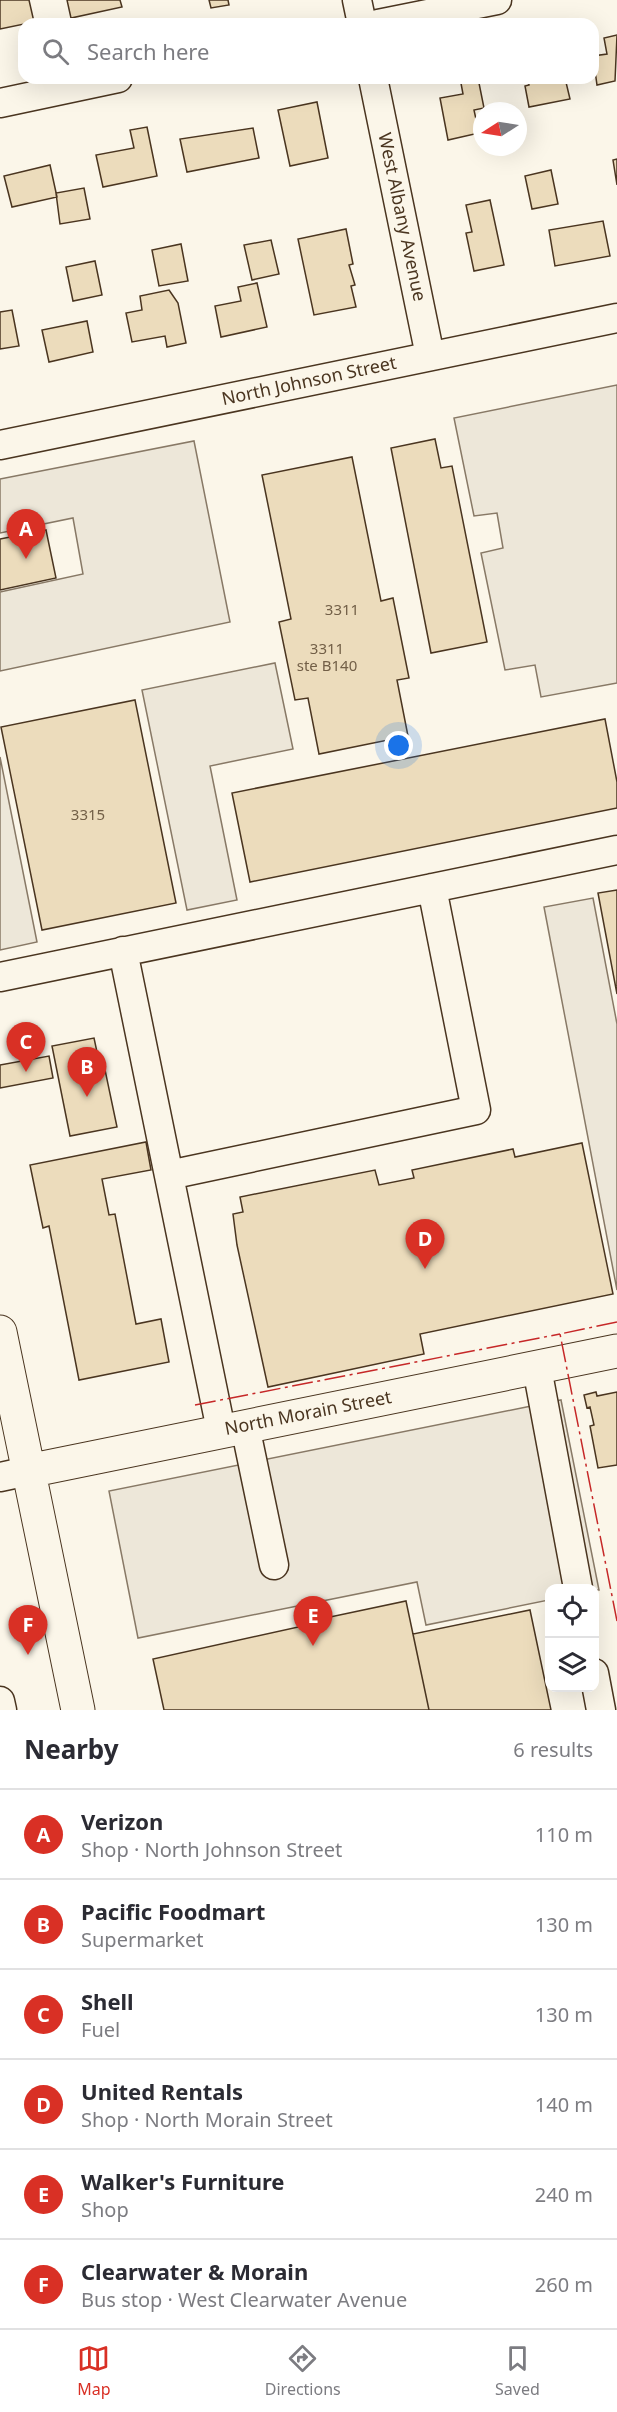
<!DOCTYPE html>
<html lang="en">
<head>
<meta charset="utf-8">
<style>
	body { margin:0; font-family:"Noto Sans",sans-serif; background:#f7f7f7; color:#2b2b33 }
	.controls { position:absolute; right:18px; bottom:18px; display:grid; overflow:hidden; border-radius:12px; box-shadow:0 6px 24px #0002 }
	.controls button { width:54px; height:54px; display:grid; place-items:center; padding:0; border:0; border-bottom:2px solid #e1e1e2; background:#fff; color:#2b2b33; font:30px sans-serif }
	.compass { position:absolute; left:473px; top:102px; width:54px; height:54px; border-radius:50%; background:#fff; box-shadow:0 6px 24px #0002; rotate:258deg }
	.you { position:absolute; left:399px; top:746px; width:21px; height:21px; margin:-15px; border:4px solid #fff; border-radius:50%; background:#1a73e8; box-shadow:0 0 0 9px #1a73e833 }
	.badge { display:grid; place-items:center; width:39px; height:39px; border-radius:50%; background:#d93025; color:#fff; font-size:20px; font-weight:700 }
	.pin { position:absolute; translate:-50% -50px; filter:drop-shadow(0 2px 3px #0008) }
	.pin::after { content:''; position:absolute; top:32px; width:21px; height:18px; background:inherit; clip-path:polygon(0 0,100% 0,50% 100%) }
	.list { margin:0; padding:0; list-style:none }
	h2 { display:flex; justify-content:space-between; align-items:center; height:78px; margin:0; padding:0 24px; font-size:26px }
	h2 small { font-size:20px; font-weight:400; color:#7c7c81 }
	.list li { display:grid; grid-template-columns:39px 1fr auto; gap:18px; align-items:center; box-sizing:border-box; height:90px; padding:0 24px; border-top:2px solid #e1e1e2 }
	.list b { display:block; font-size:22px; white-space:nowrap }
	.list p { margin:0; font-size:20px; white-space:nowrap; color:#7c7c81 }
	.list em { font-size:20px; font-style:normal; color:#7c7c81 }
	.icon { flex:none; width:33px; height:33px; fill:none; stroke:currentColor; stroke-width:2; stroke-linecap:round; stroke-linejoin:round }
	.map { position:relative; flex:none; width:617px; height:1710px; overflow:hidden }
	.search { position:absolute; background:#fff; box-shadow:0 6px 24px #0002; left:18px; right:18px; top:18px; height:66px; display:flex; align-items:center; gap:15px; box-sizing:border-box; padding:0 21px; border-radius:18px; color:#7c7c81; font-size:22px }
	.sheet { height:618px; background:#fff }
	nav { display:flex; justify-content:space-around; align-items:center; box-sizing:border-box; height:84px; border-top:2px solid #e1e1e2; background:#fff; font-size:16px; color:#7c7c81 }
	nav a { display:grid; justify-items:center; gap:3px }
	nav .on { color:#d93025 }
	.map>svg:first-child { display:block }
	.parking { fill:#ede7d9; stroke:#887966; stroke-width:1.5 }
	.building { fill:#ecdcbc; stroke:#4a3520; stroke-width:1.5 }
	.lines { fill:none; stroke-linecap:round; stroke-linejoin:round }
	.minor-casing { stroke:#4a3520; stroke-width:31 }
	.major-casing { stroke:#4a3520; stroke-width:35 }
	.minor { stroke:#fbf6e9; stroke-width:28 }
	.major { stroke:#fbf6e9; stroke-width:33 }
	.power { stroke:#c62828; stroke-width:1.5; stroke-dasharray:21 4.5 3 4.5; stroke-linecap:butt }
	.labels { text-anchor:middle; stroke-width:4.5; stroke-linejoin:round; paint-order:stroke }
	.number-label { font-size:15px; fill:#725f47 }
	.street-label { font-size:18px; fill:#4a3520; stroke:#fbf6e9 }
</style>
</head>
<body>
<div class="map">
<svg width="617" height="1710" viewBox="0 0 617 1710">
	<rect width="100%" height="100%" fill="#fbf6e9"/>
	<path class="parking" d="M617 385V683L541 697 535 665 505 670 481 553 503 548 497 513 474 516 454 418Z
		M194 441 230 622 0 671V592L83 574 73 518 0 533V479Z
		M275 663 293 749 210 766 237 900 187 910 142 690Z
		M0 757 37 942 0 950Z
		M593 898 617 1024V1290L544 907Z
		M561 1400 599 1590 550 1588 549 1600 426 1625 417 1582 138 1638 109 1491Z"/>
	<path class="building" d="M0 0H29L34 22 0 29Z
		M67 0H120L122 7 71 18Z
		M209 0H228L229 5 211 8Z
		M617 35 615 81 597 85 593 56 607 54 604 38Z
		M460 78H478L484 108 474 110 479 133 448 140 440 98 463 94Z
		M528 78H565L570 99 529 107 525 86 529 85Z
		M317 102 328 158 290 166 278 110Z
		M147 127 157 176 103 187 96 155 134 148 130 130Z
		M253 128 259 158 187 172 180 139Z
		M617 159V185L613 160Z
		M50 165 57 197 12 207 4 176Z
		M551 170 558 204 532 209 525 176Z
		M84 188 90 219 60 224 56 193Z
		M490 200 504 265 474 271 466 233 472 232 466 205Z
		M603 221 610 256 555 266 549 230Z
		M346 229 353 264 349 265 355 285 351 286 356 307 314 315 298 239Z
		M271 240 279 274 252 280 244 245Z
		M181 244 188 281 159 286 152 250Z
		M95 261 102 295 73 301 66 267Z
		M257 283 267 327 221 337 215 306 241 301 238 287Z
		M169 290 178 303 186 343 167 347 165 336 132 342 126 313 142 310 140 296Z
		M12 310 19 346 0 349V312Z
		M87 321 93 352 49 362 42 330Z
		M435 439 441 468 452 466 487 642 431 653 391 448Z
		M352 457 381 601 393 598 409 678 397 680 408 736 319 754 308 698 295 700 279 622 291 619 262 475Z
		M46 530 56 578 0 590V539Z
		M135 700 176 903 42 930 1 727Z
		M605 719 617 782V808L250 882 232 793Z
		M617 890V994L598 893Z
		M94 1038 97 1052 88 1053 91 1067 104 1065 117 1127 70 1136 52 1046Z
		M49 1056 53 1078 0 1088V1065Z
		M146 1142 151 1170 102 1179 109 1215 115 1214 136 1324 161 1319 169 1362 79 1380 49 1226 43 1228 30 1165Z
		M582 1143 613 1294 420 1334 424 1354 268 1387 237 1245 233 1214 243 1212 240 1197 375 1170 379 1185 414 1178 412 1170 513 1149 515 1157Z
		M596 1392 597 1396 617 1392V1465L598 1468 590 1426 594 1425 590 1407 587 1408 584 1395Z
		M406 1601 429 1710H164L153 1659 312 1624 311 1621Z
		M530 1610 551 1710H429L413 1634Z"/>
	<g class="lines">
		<g class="minor-casing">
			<path id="minor" d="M357 0 362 24
				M378 24 497 0
				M373 78 430 356
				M0 103 118 78
				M0 445 617 318
				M123 951 221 1430
				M0 977 617 850
				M169 1175 476 1110 432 888
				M537 1368 578 1588
				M245 1426 274 1565
				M0 1477 28 1471
				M594 1673 601 1710
				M0 1701 2 1710"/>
		</g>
		<g class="major-casing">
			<path id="major" d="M0 1332 78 1710
				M28 1471 617 1351"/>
		</g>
		<use href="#minor" class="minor"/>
		<use href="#major" class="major"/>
		<path class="power" d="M617 1322 560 1334 617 1621
			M195 1405 560 1334"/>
	</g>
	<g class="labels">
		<g class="number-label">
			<text x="342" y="615">3311</text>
			<text x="327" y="654">3311<tspan x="327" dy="17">ste B140</tspan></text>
			<text x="88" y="820">3315</text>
		</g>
		<g class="street-label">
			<text transform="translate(402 217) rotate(78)" y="6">West Albany Avenue</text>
			<text transform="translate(309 381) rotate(-12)" y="6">North Johnson Street</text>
			<text transform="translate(308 1413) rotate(-11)" y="6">North Morain Street</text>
		</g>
	</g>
</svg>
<div class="controls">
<button><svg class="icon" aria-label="locate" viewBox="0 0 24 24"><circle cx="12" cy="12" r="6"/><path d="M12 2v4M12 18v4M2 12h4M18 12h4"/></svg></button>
<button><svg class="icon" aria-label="layers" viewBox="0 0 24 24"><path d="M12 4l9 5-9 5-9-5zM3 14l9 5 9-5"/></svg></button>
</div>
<svg class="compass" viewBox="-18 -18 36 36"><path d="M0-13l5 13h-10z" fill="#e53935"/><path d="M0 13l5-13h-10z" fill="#7c7c81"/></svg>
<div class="you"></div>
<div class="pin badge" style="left:26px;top:559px">A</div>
<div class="pin badge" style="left:87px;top:1097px">B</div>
<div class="pin badge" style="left:26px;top:1072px">C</div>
<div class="pin badge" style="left:425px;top:1269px">D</div>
<div class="pin badge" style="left:313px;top:1646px">E</div>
<div class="pin badge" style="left:28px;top:1655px">F</div>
<div class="search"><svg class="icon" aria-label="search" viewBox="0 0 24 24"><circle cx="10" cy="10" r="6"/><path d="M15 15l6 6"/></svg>Search here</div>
</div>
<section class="sheet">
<h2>Nearby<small>6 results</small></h2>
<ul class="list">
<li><span class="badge">A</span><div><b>Verizon</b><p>Shop · North Johnson Street</p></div><em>110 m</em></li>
<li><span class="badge">B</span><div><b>Pacific Foodmart</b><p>Supermarket</p></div><em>130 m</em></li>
<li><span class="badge">C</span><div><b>Shell</b><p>Fuel</p></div><em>130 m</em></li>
<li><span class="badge">D</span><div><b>United Rentals</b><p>Shop · North Morain Street</p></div><em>140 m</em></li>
<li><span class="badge">E</span><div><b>Walker's Furniture</b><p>Shop</p></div><em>240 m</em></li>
<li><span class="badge">F</span><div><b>Clearwater &amp; Morain</b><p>Bus stop · West Clearwater Avenue</p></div><em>260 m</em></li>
</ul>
</section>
<nav>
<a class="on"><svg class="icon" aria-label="map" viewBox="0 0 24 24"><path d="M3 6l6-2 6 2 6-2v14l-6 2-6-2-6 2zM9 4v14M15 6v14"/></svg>Map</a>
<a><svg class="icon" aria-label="directions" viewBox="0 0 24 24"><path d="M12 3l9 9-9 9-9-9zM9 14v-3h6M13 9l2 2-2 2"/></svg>Directions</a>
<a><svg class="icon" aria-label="saved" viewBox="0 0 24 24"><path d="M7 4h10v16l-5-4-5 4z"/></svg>Saved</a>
</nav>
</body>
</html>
